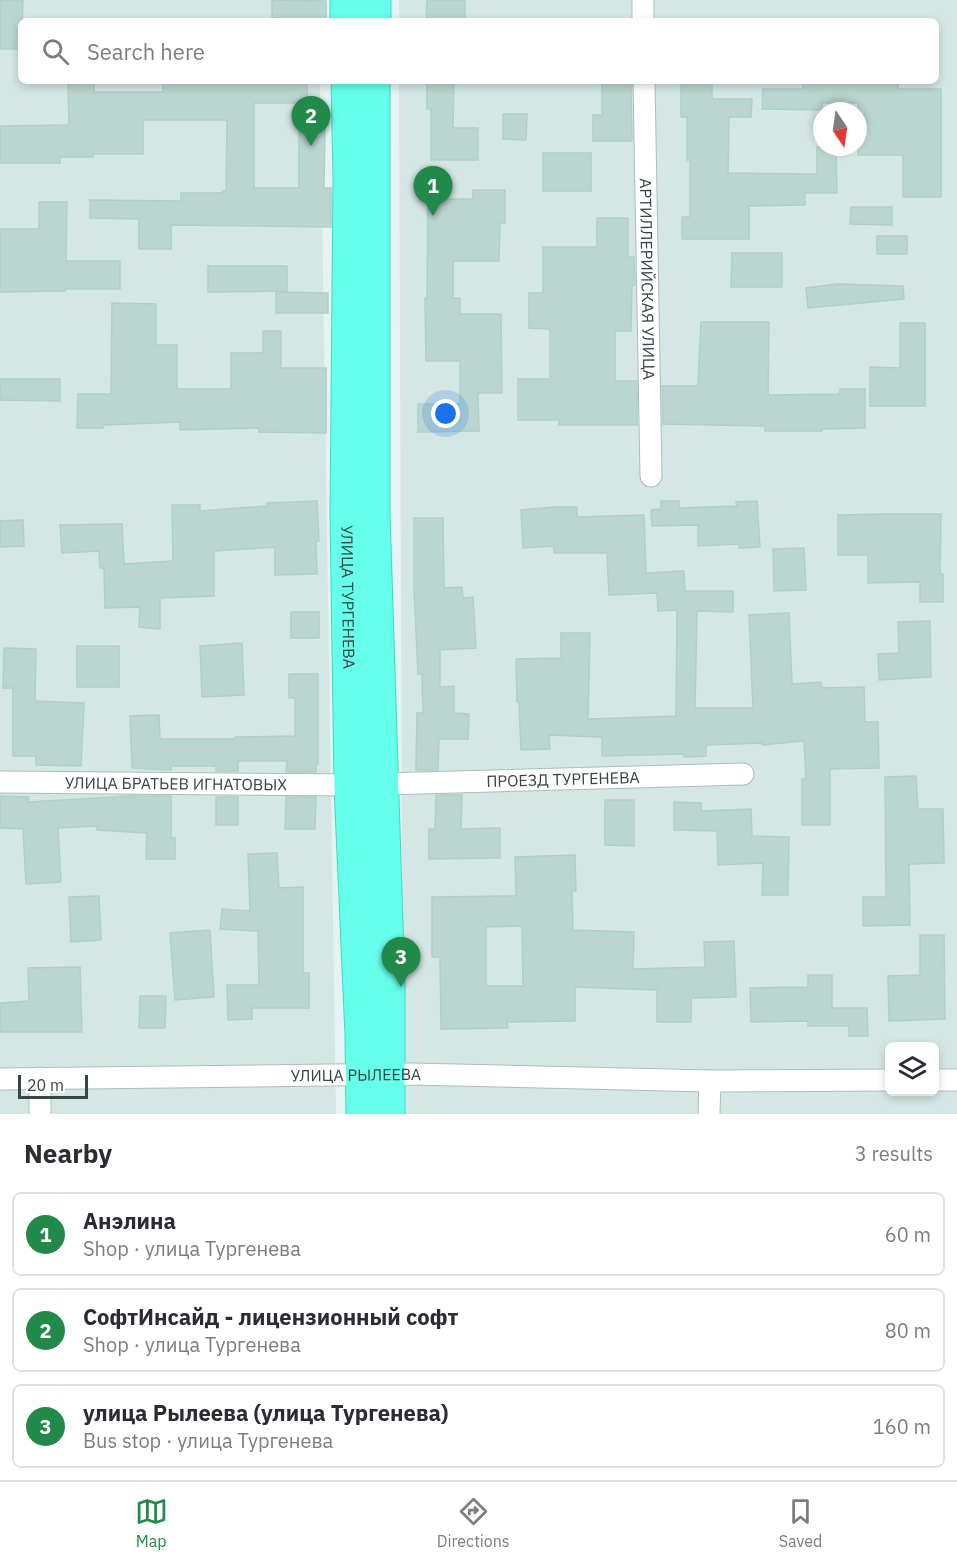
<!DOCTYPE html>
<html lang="en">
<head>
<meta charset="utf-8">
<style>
	body { margin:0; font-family:"IBM Plex Sans",sans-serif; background:#f7f7f7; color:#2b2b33 }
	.controls { position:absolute; right:18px; bottom:18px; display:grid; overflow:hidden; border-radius:9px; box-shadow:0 3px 9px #0003 }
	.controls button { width:54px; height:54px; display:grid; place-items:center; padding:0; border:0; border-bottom:2px solid #e1e1e2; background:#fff; color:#2b2b33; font:30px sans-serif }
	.compass { position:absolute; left:813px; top:102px; width:54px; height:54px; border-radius:50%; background:#fff; box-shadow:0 3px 9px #0003; rotate:167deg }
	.scale { position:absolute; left:18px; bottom:15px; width:70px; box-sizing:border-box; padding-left:6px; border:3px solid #354643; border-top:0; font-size:16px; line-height:21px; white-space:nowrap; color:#354643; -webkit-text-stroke:4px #fff; paint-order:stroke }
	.you { position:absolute; left:446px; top:414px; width:21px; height:21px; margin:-15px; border:4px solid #fff; border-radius:50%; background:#1a73e8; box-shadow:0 0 0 9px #1a73e833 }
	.badge { display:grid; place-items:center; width:39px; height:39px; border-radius:50%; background:#21894a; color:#fff; font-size:20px; font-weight:700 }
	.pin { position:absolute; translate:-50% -50px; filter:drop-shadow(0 2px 3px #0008) }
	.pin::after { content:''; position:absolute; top:32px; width:21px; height:18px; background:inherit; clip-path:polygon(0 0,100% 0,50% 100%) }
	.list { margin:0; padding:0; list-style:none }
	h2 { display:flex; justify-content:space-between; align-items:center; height:78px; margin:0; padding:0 24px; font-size:26px }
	h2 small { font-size:20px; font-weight:400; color:#7c7c81 }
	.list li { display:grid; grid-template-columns:39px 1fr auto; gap:18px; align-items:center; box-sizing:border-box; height:84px; margin:0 12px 12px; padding:0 12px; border:2px solid #e1e1e2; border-radius:9px }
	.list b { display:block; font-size:22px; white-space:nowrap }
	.list p { margin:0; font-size:20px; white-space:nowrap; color:#7c7c81 }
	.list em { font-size:20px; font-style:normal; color:#7c7c81 }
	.icon { flex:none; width:33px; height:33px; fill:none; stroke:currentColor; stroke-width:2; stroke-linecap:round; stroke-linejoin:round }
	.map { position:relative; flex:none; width:957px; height:1114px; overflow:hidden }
	.search { position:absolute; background:#fff; box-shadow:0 3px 9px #0003; left:18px; right:18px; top:18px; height:66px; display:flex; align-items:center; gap:15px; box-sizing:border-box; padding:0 21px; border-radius:9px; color:#7c7c81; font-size:22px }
	.sheet { height:366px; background:#fff }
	nav { display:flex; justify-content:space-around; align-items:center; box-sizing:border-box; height:84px; border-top:2px solid #e1e1e2; background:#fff; font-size:16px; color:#7c7c81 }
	nav a { display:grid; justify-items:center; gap:3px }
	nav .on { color:#21894a }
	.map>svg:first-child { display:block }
	.residential { fill:#d4e7e5; fill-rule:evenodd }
	.building { fill:#bbd5d0; stroke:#afd0ca; stroke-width:1.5; fill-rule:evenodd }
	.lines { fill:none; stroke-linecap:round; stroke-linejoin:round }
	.street-casing { stroke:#a9bfbc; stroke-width:23 }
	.highway-casing { stroke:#35dec3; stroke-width:35 }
	.street { stroke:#fff; stroke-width:21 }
	.highway { stroke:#66ffeb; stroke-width:33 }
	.labels { text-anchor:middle; stroke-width:6; stroke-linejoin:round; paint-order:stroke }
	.street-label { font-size:16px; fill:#354643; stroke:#fff }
</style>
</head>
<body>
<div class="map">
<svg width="957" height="1114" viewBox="0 0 957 1114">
	<rect width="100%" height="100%" fill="#e6f3f2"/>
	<path class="residential" d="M0 0H319L320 21H21V81H320L336 1114H0Z
		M399 0H957V1114H403L399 81H936V21H399ZM822 111H858V147H822ZM890 1046H934V1092H890Z"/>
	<path class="building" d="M0 0H23L21 49H0Z
		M272 0 326 1V21H272Z
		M427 0H465V21H426Z
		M68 81H94V92H163V81H307V103H254V188H299V129H325L324 188H331V227L171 225V249H139V219L90 218V200L181 201V193H223V191H226L227 120H143V154H93V157H60V163H0V126L69 125Z
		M427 81H454L453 128H478V160H431V109H427Z
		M602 81H631L632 141H593V115H602Z
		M681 81H712V99H752L751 117H729L728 173 817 174V147H836L837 193H805V205L749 206V239H682V217H690V160H687V117H681Z
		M803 81H898V89H941V197H903V155H858V103H822V110L762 109 763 89H803Z
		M503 114H527L526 140 503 139Z
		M543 153H591V191H543Z
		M473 190H505V223H500L499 261H453V298H460V314H501L502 393H478L479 431 418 432V404H460V361H426L425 298H427L428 199H473Z
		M39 202H67L66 261H120V289H65V291L0 292V229H39Z
		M851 207H892V225L850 224Z
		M597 218H628V257H634L635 285H632L631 331H615V381H637V425H559V420H518V379H550V329L529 328V293H543V247H597Z
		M877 236H907V254H877Z
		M732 253H782V287H731Z
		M208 266H287V291L208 292Z
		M837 284 903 286 904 299 808 308 806 288Z
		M276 292 328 293V313H276Z
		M112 303 156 304V345H177V389H231V353H263V331H281V368H326V433L259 432V428L180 430V422L103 425V428H77L78 394H111Z
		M701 322H769L768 395 840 394V389H865V428L822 429V431H765V426L663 424 662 386H698Z
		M900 323H925V406H870V367L900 368Z
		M0 379H60V401L0 400Z
		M317 501 319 541H316L317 574 275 575V547L214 551V596L160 598V629L139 627 140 607 105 608 104 568H100L99 551 62 553 60 525 122 524 124 564 173 561 172 505H200V511L267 506V503Z
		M661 501H679V508L737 506 736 502 757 501 760 547 739 548V544L698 546V525L652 526 651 510 661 509Z
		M554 507H577V517L644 515 646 573 684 571 685 591H733V612L697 611 695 708H753L749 615 789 613 792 684 821 682 822 688 864 687 865 722H878L879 768 830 769V825H802V779H806L804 741 762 745V743L706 745V756L684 757V754L602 756V737L549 735 550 749 521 750 519 702H517L516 659 561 658V633H590L588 719 676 716 677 610 658 611 657 593 609 595 607 553H554V546L523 548 521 510Z
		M886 514H941L940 574H943V602H920V582L868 583V555H838V515Z
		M414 518H443L444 588 462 587 463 598 473 597 476 648 440 650V687L454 686V713L469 714 468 739H439L438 770H416L417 713H423L422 674H418L414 589Z
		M23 520 24 546 0 547V521Z
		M804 548 806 590 774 591 773 549Z
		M291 612H319V638H291Z
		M930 621 931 677 879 680 878 654 899 653 898 622Z
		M242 643 244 695 202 697 200 646Z
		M77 646H119V687H77Z
		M4 648 36 649 35 701 84 703 81 766 36 765V756H13V688H3Z
		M289 674H318V764H316V772H286L287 761H238V771H216V766H171V770L132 768 130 716 159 715 160 739H235V737L295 736V698H289Z
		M916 776 918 809H943L944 863 909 864 910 925 863 926V897H886L885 777Z
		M436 795H462L461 829 500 828V858L429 859V829H435Z
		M0 796 29 797 28 802 129 796H171V838H175V859H146L147 833 97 830V826L58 828 61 882 26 884 23 829 0 828Z
		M216 797H238V825H216Z
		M286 797H316L315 829H285Z
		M605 800H634V846L605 845Z
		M674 802 701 803V811L751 809 752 836 789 837 788 895H762L763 863 718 865 717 831 674 830Z
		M277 853 279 888 303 887V973H309V1008H252V1019L228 1020 227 985H259L258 931 220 929 222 909 250 911 248 854Z
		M575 855 576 891H572L573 930 634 932 633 969 705 967 704 942 734 941 736 997 691 998V1022H657V990L575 987V1021L507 1022 508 1028 441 1029 440 957H432V897L516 896 515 857ZM522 926 523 986H486V927Z
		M99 896 101 940 71 942 69 897Z
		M210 930 214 997 175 1000 170 933Z
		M920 935H944L945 1019 889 1021 888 976 920 975Z
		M80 967 82 1032H0V1003L29 1001 28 968Z
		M808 975H832V1008H867L868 1036H849V1026H808V1021L751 1022 750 988 808 987Z
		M140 996H166L165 1028H139Z"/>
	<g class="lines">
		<g class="street-casing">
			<g id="street">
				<path d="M643 0V21"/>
				<path id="s1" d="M644 81 651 476"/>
				<path id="s2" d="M0 782 351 785"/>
				<path id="s3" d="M383 784 743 774"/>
				<path id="s4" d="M0 1079 412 1074 710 1081 890 1080"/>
				<path d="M934 1080H957"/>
				<path d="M40 1114V1078"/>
				<path d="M709 1114 710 1081"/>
			</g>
		</g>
		<g class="highway-casing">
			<g id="highway">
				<path d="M347 0V21"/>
				<path d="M374 21V0"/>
				<path id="s5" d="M348 81 350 180 347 513 351 785 362 1036 363 1114"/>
				<path d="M373 81V513L388 987V1114"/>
			</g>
		</g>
		<use href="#street" class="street"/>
		<use href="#highway" class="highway"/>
	</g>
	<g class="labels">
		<g class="street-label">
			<text dy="6" stroke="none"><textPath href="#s1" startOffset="198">АРТИЛЛЕРИЙСКАЯ УЛИЦА</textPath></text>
			<text dy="6" stroke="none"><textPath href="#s5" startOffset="516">УЛИЦА ТУРГЕНЕВА</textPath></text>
			<text dy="6" stroke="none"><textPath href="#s3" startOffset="180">ПРОЕЗД ТУРГЕНЕВА</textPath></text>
			<text dy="6" stroke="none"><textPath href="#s2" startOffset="176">УЛИЦА БРАТЬЕВ ИГНАТОВЫХ</textPath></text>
			<text dy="6" stroke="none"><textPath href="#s4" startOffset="356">УЛИЦА РЫЛЕЕВА</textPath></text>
		</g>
	</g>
</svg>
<div class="controls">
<button><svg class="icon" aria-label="layers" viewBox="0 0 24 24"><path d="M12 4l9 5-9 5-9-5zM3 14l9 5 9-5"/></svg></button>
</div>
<svg class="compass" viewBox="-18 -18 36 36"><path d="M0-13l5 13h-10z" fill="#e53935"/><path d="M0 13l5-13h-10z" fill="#7c7c81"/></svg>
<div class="scale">20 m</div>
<div class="you"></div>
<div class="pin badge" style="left:433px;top:216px">1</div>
<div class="pin badge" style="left:311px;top:146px">2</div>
<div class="pin badge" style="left:401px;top:987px">3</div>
<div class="search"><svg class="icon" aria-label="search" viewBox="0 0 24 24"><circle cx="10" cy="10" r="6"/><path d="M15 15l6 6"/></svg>Search here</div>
</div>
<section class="sheet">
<h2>Nearby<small>3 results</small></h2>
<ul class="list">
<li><span class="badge">1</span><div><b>Анэлина</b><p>Shop · улица Тургенева</p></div><em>60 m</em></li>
<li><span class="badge">2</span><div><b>СофтИнсайд - лицензионный софт</b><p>Shop · улица Тургенева</p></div><em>80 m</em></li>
<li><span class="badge">3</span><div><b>улица Рылеева (улица Тургенева)</b><p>Bus stop · улица Тургенева</p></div><em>160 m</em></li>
</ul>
</section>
<nav>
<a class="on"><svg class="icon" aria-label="map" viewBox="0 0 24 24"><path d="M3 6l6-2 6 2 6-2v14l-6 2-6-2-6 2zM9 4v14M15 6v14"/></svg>Map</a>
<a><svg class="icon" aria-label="directions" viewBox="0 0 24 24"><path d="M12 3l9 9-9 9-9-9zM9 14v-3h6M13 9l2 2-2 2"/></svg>Directions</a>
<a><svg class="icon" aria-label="saved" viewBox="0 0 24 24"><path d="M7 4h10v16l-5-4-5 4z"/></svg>Saved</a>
</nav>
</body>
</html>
